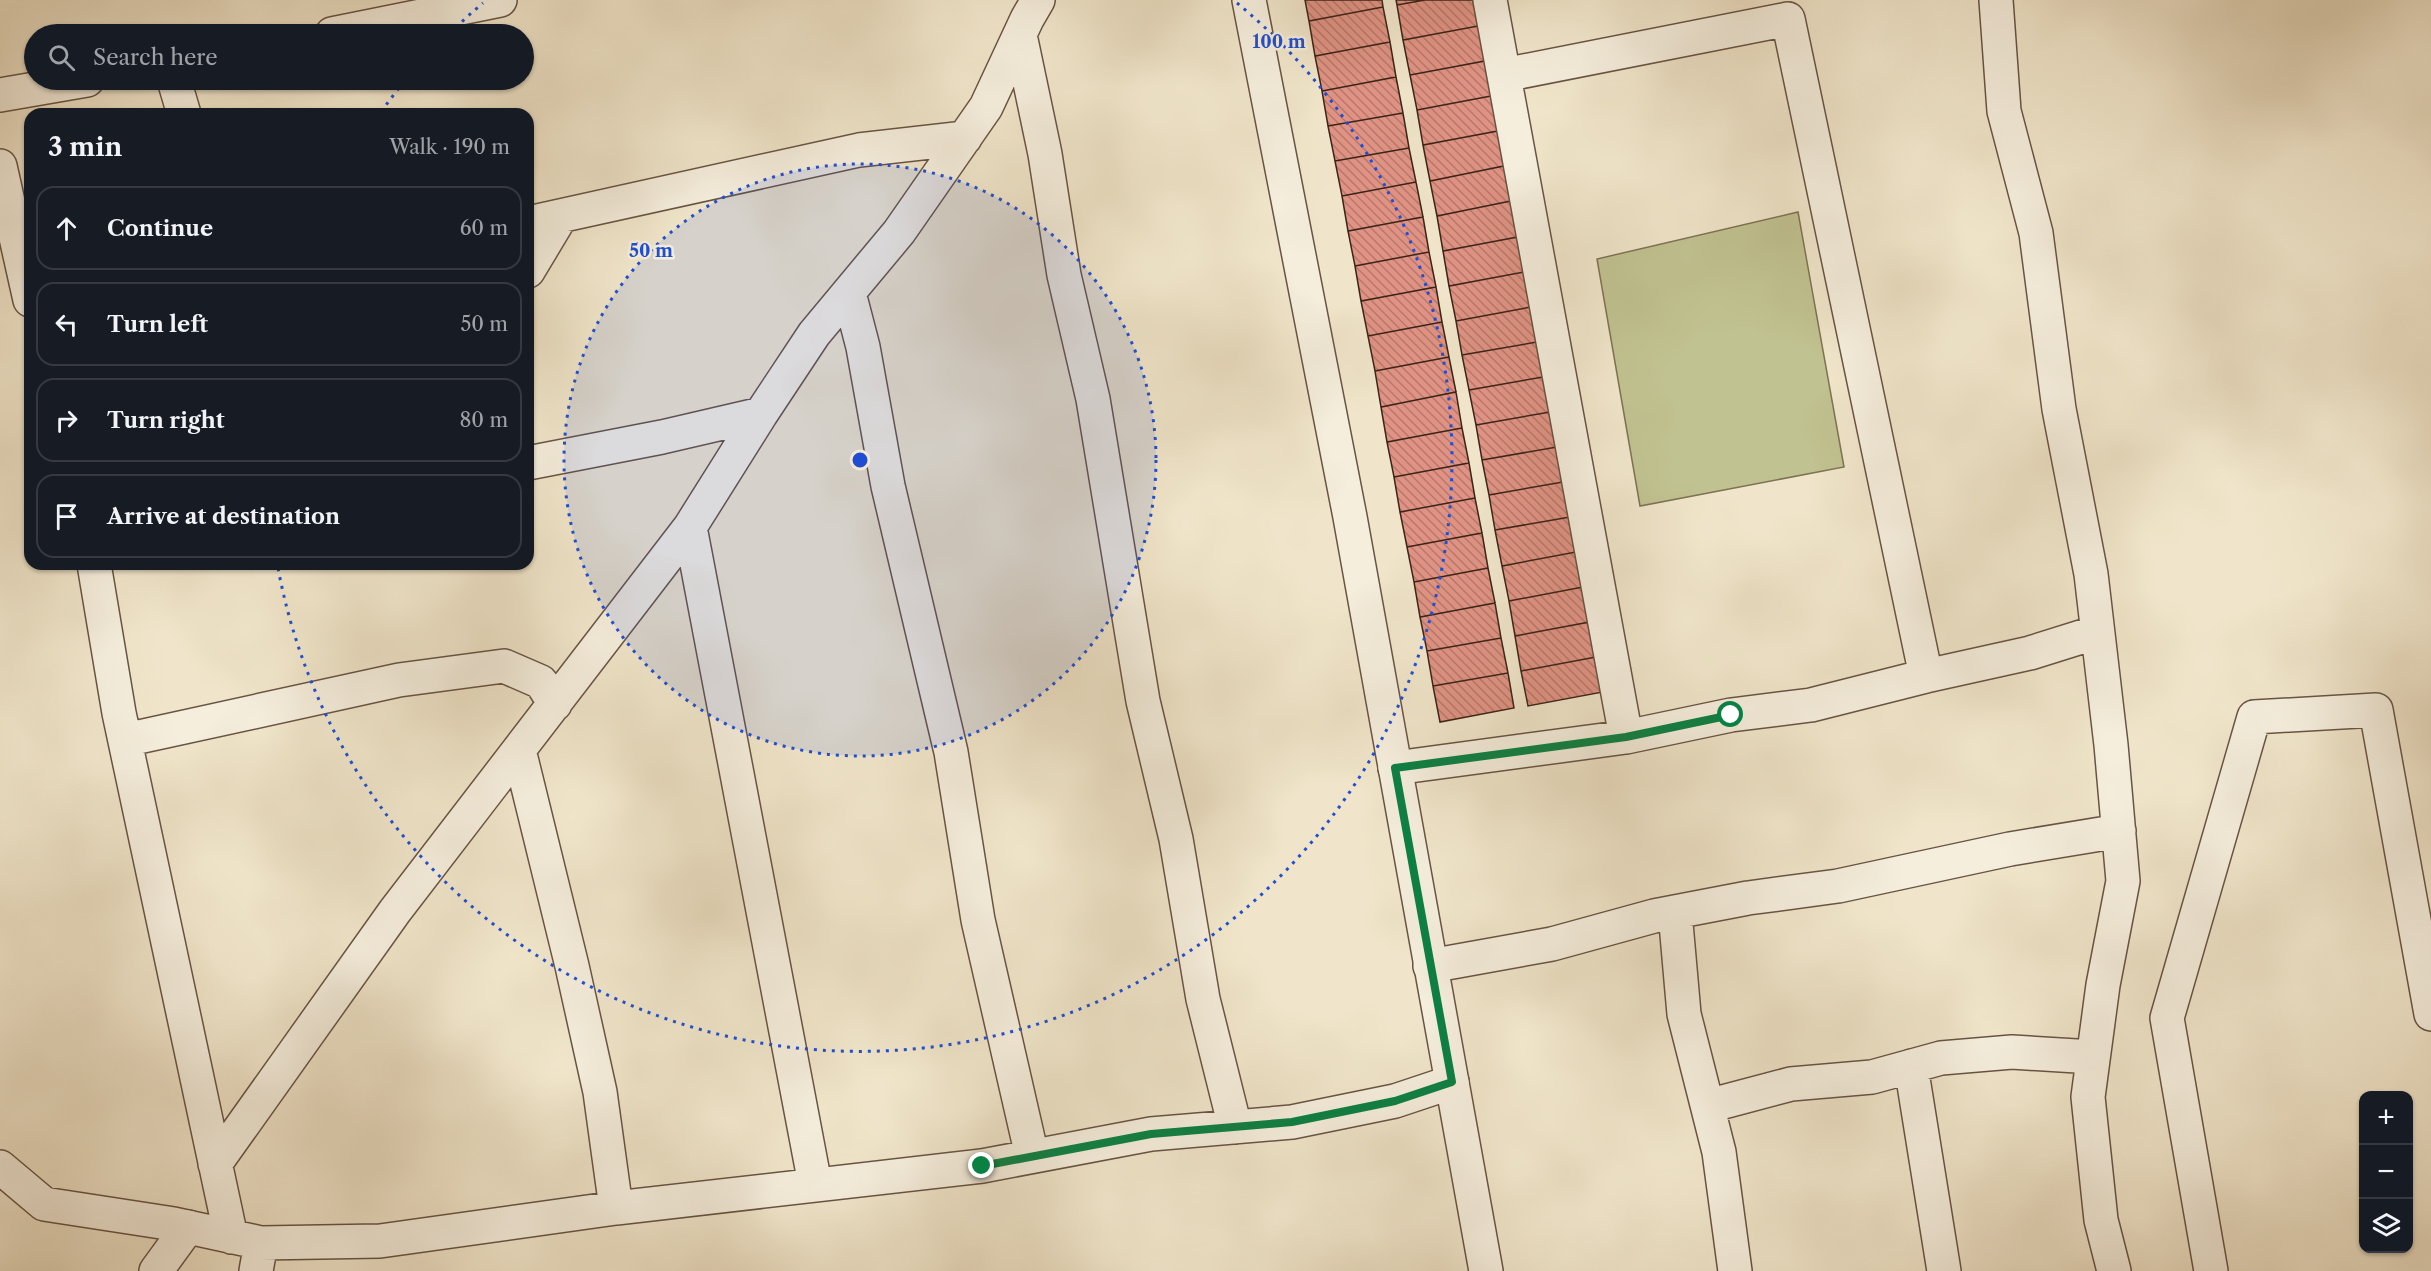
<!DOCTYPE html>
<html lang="en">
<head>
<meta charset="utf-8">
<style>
	body { margin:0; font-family:"Libre Caslon Text",serif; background:#242831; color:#f1f3f6 }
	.controls { position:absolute; right:18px; bottom:18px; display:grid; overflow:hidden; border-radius:12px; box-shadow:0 2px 4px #0004 }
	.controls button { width:54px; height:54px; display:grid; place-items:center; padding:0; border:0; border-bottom:2px solid #363941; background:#171b24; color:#f1f3f6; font:30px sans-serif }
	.stop { position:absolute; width:18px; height:18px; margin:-14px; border:4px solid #0b8043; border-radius:50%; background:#fff }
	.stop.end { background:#0b8043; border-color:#fff; box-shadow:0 2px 6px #0008 }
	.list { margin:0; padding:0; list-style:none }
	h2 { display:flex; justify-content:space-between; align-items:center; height:78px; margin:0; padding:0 24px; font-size:26px }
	h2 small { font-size:20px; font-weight:400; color:#9ea1a6 }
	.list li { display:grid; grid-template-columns:39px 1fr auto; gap:18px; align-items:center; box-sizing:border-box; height:84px; margin:0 12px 12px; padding:0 12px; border:2px solid #363941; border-radius:18px }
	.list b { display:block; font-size:22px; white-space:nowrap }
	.list em { font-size:20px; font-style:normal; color:#9ea1a6 }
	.icon { flex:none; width:33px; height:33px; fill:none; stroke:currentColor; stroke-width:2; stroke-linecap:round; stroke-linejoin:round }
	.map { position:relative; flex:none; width:2431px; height:1271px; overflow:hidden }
	.search { position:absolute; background:#171b24; box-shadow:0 2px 4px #0004; left:24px; top:24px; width:510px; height:66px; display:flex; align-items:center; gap:15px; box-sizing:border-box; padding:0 21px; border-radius:33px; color:#9ea1a6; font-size:22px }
	.panel { position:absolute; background:#171b24; box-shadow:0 2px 4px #0004; left:24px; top:108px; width:510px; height:462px; border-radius:18px }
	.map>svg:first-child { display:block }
	.park { fill:#c1c291; stroke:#7e7354; stroke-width:1.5 }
	.building { fill:url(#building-back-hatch); stroke:#3b2418; stroke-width:1.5 }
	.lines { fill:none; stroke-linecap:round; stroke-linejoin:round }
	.minor-casing { stroke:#685444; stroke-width:36 }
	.tertiary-casing { stroke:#685444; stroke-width:36 }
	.minor { stroke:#f5eedd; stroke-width:33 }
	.tertiary { stroke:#f5eedd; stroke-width:33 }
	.route { stroke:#0b8043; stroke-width:8 }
	.ring { fill:none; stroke:#1d4ed8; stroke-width:3; stroke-dasharray:3 6 }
	.centre { fill:#1d4ed8; stroke:#f5eedd; stroke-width:3 }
	.ring-label { font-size:18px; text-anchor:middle; font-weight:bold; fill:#1d4ed8; stroke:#f5eedd; stroke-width:5; stroke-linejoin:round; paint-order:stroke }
</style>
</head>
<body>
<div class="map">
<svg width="2431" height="1271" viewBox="0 0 2431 1271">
	<defs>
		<pattern id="building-back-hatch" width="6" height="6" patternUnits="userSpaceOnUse" patternTransform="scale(1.5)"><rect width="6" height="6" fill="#e09384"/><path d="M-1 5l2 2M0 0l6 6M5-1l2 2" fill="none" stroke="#b7786b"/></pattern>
	</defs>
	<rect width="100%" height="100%" fill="#f0e5ca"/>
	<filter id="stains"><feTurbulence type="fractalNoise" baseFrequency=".00333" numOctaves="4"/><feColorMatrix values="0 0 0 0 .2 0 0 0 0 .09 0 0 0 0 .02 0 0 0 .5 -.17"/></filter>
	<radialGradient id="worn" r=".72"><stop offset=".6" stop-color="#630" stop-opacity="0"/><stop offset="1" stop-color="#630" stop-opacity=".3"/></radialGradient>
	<path class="park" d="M1798 212 1844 467 1640 506 1597 259Z"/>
	<path class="building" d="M1305 0H1382L1383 7 1309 21Z
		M1396 0H1425L1397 5Z
		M1425 0H1473L1478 26 1403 40 1397 5Z
		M1383 7 1390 42 1315 56 1309 21Z
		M1478 26 1485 61 1410 75 1403 40Z
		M1390 42 1396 77 1322 91 1315 56Z
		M1485 61 1491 96 1417 110 1410 75Z
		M1396 77 1403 113 1328 126 1322 91Z
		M1491 96 1498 131 1423 145 1417 110Z
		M1403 113 1409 148 1335 161 1328 126Z
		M1498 131 1504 166 1430 181 1423 145Z
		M1409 148 1416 182 1342 196 1335 161Z
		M1504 166 1511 201 1437 216 1430 181Z
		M1416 182 1423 217 1348 231 1342 196Z
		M1511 201 1518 237 1443 251 1437 216Z
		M1423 217 1429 252 1355 266 1348 231Z
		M1518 237 1524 272 1449 286 1443 251Z
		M1429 252 1436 287 1361 301 1355 266Z
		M1524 272 1531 307 1456 321 1449 286Z
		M1436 287 1442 322 1368 336 1361 301Z
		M1531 307 1537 342 1462 355 1456 321Z
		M1442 322 1449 357 1375 371 1368 336Z
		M1537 342 1543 377 1469 390 1462 355Z
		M1449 357 1456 392 1381 407 1375 371Z
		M1543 377 1550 412 1476 425 1469 390Z
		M1456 392 1462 428 1387 442 1381 407Z
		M1550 412 1557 447 1482 460 1476 425Z
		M1462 428 1469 463 1394 477 1387 442Z
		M1557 447 1563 482 1489 495 1482 460Z
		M1469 463 1475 498 1400 512 1394 477Z
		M1563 482 1570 517 1495 530 1489 495Z
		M1475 498 1482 533 1407 547 1400 512Z
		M1570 517 1576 552 1502 566 1495 530Z
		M1482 533 1488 568 1414 582 1407 547Z
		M1576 552 1583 587 1509 601 1502 566Z
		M1488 568 1495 603 1420 617 1414 582Z
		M1583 587 1590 622 1515 636 1509 601Z
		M1495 603 1501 638 1427 651 1420 617Z
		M1590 622 1596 657 1521 671 1515 636Z
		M1501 638 1508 673 1433 686 1427 651Z
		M1596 657 1603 692 1528 706 1521 671Z
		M1508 673 1514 708 1440 722 1433 686Z"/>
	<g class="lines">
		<g class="minor-casing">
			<path id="minor" d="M1490 0 1626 737
				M1996 0 2004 111 2036 233 2059 409 2091 574 2111 745 2123 881 2103 985 2088 1097 2101 1220 2114 1271
				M332 34 500 0
				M1020 35 1045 154 1064 275 1093 399 1143 701 1176 839 1203 999 1235 1127
				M1504 75 1788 19 1926 676
				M174 80 184 114
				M0 95 87 80
				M0 166 30 300
				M528 223 859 150 965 138
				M528 271 561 216
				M849 293 863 347 888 486 951 752 978 920 1032 1156
				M528 463 662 437 761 414 814 334 899 232 986 107 1027 19 1038 0
				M690 527 815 1184
				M94 564 119 713 231 1237
				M125 740 399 680 504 666 541 682 555 704
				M519 750 572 966 600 1092 616 1208
				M1395 768 1626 737 1731 715 1811 705 1926 676 2030 653 2097 632
				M1675 912 1684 1014 1719 1152 1735 1271
				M1430 966 1552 944 1654 916 1748 898 1838 886 2010 849 2119 831
				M1911 1066 1944 1271
				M1708 1106 1791 1084 1872 1077 1941 1058 2012 1052 2093 1057
				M215 1164 395 911 690 527 761 414
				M0 1167 44 1204 174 1224 261 1243 380 1241 616 1208 982 1166 1151 1134 1292 1122 1395 1101 1452 1082
				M256 1271 261 1243
				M2211 1271 2167 1018 2254 717 2376 710 2431 1014"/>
		</g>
		<g class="tertiary-casing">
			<path id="tertiary" d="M1249 0 1350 517 1486 1271
				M156 1271 188 1227"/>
		</g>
		<use href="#minor" class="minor"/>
		<use href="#tertiary" class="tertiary"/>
	</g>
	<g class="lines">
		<path class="route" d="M982 1166 1151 1134 1292 1122 1395 1101 1452 1082 1395 768 1626 737 1731 715"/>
	</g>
	<circle cx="860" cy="460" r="296" fill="#1d4ed8" fill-opacity=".12"/>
	<g class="ring">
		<circle cx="860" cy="460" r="296"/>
		<path d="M381 112A592 592 0 0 1 403 83M449 34A592 592 0 0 1 483 3M1237 3A592 592 0 1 1 278 568"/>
	</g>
	<circle cx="860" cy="460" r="9" class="centre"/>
	<g class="ring-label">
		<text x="1279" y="48">100 m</text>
		<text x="651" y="257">50 m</text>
	</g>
	<rect width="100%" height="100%" filter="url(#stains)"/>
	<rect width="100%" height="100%" fill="url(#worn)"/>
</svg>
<div class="controls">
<button>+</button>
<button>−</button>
<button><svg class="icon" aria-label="layers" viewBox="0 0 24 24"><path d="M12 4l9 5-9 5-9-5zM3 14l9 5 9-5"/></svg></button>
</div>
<div class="stop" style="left:1731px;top:715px"></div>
<div class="stop end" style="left:982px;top:1166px"></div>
<div class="search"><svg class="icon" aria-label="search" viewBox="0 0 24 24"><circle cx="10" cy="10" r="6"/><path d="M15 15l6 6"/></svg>Search here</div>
<section class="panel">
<h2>3 min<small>Walk · 190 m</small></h2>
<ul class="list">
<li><svg class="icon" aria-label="ahead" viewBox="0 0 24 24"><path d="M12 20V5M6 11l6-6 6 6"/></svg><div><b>Continue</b></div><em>60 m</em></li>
<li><svg class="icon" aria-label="left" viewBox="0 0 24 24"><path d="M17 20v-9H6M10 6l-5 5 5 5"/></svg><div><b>Turn left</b></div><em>50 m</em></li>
<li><svg class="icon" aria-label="right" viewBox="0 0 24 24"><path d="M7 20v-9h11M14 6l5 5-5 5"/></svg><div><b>Turn right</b></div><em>80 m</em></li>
<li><svg class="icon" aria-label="arrive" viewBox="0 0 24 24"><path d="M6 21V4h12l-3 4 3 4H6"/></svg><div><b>Arrive at destination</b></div></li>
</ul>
</section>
</div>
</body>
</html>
